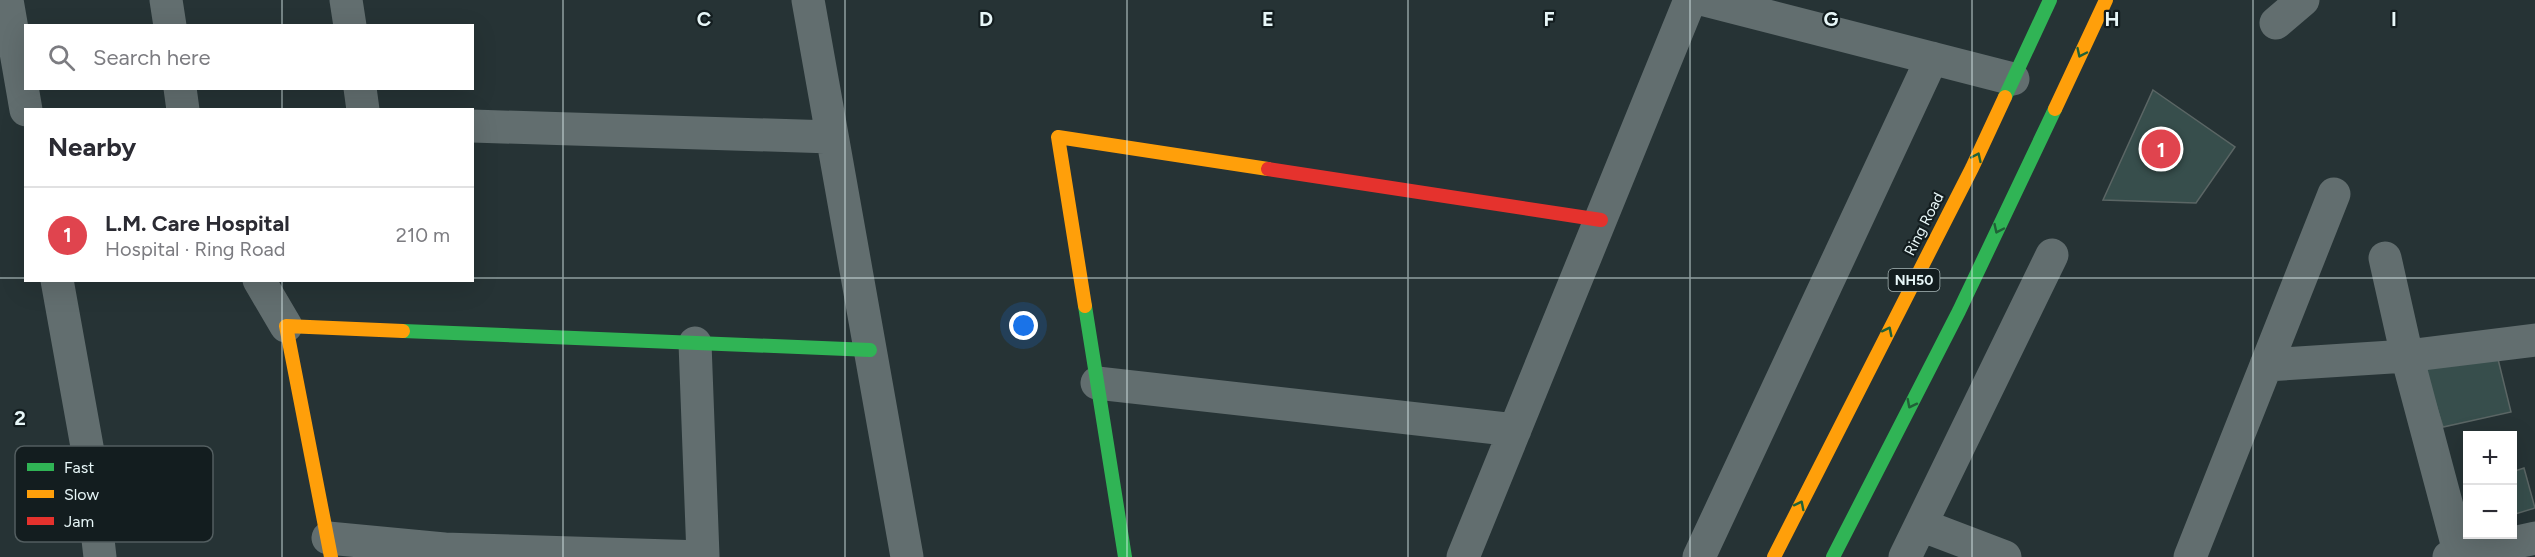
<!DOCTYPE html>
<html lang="en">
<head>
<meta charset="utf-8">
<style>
	body { margin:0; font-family:Figtree,sans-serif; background:#f2f2f3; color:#2b2b33 }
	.controls { position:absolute; right:18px; bottom:18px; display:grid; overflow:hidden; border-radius:0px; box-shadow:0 6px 24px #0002 }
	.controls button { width:54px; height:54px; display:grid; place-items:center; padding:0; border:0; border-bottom:2px solid #e1e1e2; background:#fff; color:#2b2b33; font:30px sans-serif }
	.you { position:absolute; left:1024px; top:326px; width:21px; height:21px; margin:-15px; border:4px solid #fff; border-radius:50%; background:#1a73e8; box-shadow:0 0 0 9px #1a73e833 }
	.badge { display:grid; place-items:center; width:39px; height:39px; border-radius:50%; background:#2563eb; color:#fff; font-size:20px; font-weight:700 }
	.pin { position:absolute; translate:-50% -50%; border:3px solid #fff; box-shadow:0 2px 6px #0006 }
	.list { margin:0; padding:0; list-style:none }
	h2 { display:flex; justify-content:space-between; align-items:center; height:78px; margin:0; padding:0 24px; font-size:26px }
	h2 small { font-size:20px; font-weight:400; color:#7c7c81 }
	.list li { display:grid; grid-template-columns:39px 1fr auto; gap:18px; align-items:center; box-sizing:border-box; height:96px; padding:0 24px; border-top:2px solid #e1e1e2 }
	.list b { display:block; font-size:22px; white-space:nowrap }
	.list p { margin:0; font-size:20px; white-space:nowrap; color:#7c7c81 }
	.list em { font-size:20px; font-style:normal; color:#7c7c81 }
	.icon { flex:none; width:33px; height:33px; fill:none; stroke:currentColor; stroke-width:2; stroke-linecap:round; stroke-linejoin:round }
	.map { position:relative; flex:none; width:2535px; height:557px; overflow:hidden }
	.search { position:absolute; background:#fff; box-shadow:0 6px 24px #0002; left:24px; top:24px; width:450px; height:66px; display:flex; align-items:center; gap:15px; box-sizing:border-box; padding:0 21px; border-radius:0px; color:#7c7c81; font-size:22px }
	.panel { position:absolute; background:#fff; box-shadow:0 6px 24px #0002; left:24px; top:108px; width:450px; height:174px; border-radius:0px }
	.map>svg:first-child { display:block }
	.building { fill:#374e4c; stroke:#5b6665; stroke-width:1.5 }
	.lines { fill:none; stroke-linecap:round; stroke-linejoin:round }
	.street { stroke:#626e6f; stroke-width:33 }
	.fast { stroke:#30b455; stroke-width:14 }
	.slow { stroke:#ff9f0a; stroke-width:14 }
	.jam { stroke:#e5322d; stroke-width:14 }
	.oneway { stroke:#206137 }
	.grid { fill:none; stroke:#e8f7f8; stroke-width:1.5; stroke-opacity:0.55 }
	.labels { text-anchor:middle; stroke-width:4.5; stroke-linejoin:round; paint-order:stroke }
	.shield { fill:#131d1f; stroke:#a8b6b7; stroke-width:1.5 }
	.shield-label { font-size:14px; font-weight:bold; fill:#e8f7f8 }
	.street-label { font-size:15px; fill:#e8f7f8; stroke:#131d1f }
	.key { fill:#131d1f; stroke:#535e60; stroke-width:1.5 }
	.key-label { font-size:16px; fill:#e8f7f8 }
	.grid-label { font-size:20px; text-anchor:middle; font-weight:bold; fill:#e8f7f8; stroke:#131d1f; stroke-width:4.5; stroke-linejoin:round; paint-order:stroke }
</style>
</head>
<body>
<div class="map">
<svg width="2535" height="557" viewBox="0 0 2535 557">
	<rect width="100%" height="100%" fill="#263335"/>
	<path class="building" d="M2153 90 2235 147 2196 203 2103 200Z
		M2497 355 2511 412 2443 427 2423 365Z
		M2524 468 2535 508 2512 515V472Z"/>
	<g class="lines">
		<path class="street" d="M7 0 26 110
			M166 0 170 26
			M346 0 350 26
			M808 0 907 557
			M1705 0 2013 79
			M2276 23 2303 0
			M180 88 183 110
			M360 88 363 110
			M472 126 832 137
			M2385 258 2407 356 2460 555
			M57 280 88 452 100 557
			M259 280 286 326
			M695 343 703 556
			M2266 365 2407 356 2535 340
			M1097 383 1515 430
			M1921 525 2005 557
			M328 538 444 549
			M444 557V549L703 557
			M1463 557 1690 0
			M1699 557 1932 58
			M1905 557 2052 255
			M2190 557 2334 194
			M2449 557 2535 538"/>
		<path class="fast" d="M2005 97 2050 0
			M1085 306 1125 557
			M403 331 870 350
			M1833 557 1959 311 2055 109"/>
		<path class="slow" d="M2055 109 2106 0
			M1085 306 1058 137 1268 169
			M331 557 286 326 403 331
			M1774 557 1972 168 2005 97"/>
		<path class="jam" d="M1268 169 1601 220"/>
	</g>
	<defs><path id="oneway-chevron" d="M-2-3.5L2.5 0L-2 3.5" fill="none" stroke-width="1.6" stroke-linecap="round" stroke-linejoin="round" transform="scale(1.5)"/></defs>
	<g class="oneway">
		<use href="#oneway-chevron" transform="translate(2081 53) rotate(115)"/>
		<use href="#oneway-chevron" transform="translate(1977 157) rotate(-65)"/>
		<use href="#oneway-chevron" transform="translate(1998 229) rotate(115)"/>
		<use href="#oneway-chevron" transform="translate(1888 331) rotate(-63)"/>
		<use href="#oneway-chevron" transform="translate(1911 404) rotate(117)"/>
		<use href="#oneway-chevron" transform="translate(1800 505) rotate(-63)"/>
	</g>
	<path class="grid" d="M282 0V26M563 0V557M845 0V557M1127 0V557M1408 0V557M1690 0V557M1972 0V557M2253 0V557M282 88V110M0 278H26M472 278H2535M282 280V557"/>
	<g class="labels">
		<rect class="shield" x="1888.5" y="269" width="51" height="22" rx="4.5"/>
		<g class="shield-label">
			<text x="1914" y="285">NH50</text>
		</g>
		<g class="street-label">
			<text transform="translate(1924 224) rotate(-63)" y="5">Ring Road</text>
		</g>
	</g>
	<rect x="15" y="446" width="198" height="96" rx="9" class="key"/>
	<rect x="27" y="463" width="27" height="8" fill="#30b455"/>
	<rect x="27" y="490" width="27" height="8" fill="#ff9f0a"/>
	<rect x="27" y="517" width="27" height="8" fill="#e5322d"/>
	<g class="key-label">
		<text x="64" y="473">Fast</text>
		<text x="64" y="500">Slow</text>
		<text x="64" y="527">Jam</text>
	</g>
	<g class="grid-label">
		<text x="704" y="26">C</text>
		<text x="986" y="26">D</text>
		<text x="1268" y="26">E</text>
		<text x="1549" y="26">F</text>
		<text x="1831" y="26">G</text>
		<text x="2112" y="26">H</text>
		<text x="2394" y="26">I</text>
		<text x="20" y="425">2</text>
	</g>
</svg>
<div class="controls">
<button>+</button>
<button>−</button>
</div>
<div class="you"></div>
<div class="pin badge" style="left:2161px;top:149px;background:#e0444e">1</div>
<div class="search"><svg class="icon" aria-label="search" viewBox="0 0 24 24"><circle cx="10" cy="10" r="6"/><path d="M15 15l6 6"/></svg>Search here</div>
<section class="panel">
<h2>Nearby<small></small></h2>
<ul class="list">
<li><span class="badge" style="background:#e0444e">1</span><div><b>L.M. Care Hospital</b><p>Hospital · Ring Road</p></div><em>210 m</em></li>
</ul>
</section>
</div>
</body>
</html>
